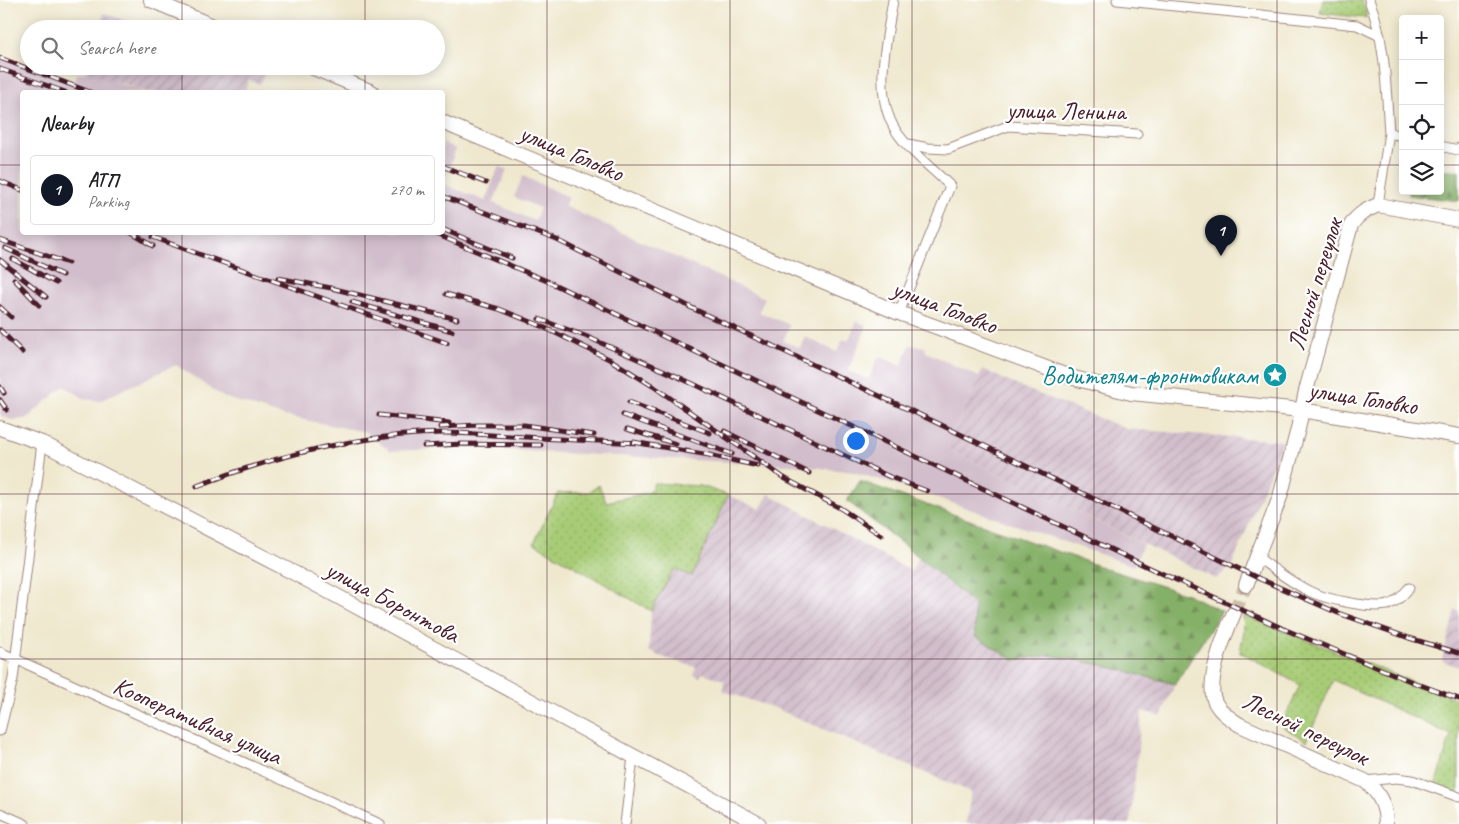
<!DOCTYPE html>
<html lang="en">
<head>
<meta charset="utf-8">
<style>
	body { margin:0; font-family:Caveat,sans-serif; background:#f6f6f6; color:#202124 }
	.controls { position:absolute; right:15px; top:15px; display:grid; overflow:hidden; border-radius:5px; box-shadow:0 2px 12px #0003 }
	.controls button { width:45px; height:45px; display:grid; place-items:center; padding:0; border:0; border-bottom:1px solid #e0e0e0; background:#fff; color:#202124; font:25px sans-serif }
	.you { position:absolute; left:855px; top:440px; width:18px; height:18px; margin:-12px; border:4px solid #fff; border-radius:50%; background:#1a73e8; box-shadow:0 0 0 8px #1a73e833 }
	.badge { display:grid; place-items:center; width:32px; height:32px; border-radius:50%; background:#111827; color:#fff; font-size:16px; font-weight:700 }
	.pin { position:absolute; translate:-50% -41px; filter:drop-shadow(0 1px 2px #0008) }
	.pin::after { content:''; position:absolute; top:26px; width:18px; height:15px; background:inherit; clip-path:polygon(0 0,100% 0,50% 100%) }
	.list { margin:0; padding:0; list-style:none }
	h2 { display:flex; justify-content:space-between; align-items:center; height:65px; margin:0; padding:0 20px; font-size:21px }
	h2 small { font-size:16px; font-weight:400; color:#757577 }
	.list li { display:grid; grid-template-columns:32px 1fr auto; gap:15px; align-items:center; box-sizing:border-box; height:70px; margin:0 10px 10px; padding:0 10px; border:1px solid #e0e0e0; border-radius:5px }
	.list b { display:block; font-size:19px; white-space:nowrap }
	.list p { margin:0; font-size:16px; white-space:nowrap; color:#757577 }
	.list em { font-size:16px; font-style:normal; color:#757577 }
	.icon { flex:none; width:28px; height:28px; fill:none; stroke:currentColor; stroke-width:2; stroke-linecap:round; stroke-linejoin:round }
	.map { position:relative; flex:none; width:1459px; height:824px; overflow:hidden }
	.search { position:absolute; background:#fff; box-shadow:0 2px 12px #0003; left:20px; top:20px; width:425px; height:55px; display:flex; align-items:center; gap:12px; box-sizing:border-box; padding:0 18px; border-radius:28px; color:#757577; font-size:19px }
	.panel { position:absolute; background:#fff; box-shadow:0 2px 12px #0003; left:20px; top:90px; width:425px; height:145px; border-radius:5px }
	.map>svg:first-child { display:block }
	.industrial { fill:url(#industrial-furrows) }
	.railway { fill:#d1bdcb }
	.grass { fill:url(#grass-dots); stroke:#787650 }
	.forest { fill:url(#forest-firs); stroke:#686849 }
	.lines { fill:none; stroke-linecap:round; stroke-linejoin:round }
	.secondary-tunnel { stroke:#cec0ad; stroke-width:14; stroke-dasharray:14 7; stroke-linecap:butt }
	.street-casing { stroke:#9c847c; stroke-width:11 }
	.secondary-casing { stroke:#9c847c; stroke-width:16 }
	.street { stroke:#fff; stroke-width:9 }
	.secondary { stroke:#fff; stroke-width:14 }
	.rail-casing { stroke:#4a1f2b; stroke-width:5 }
	.rail { stroke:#fff; stroke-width:3; stroke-dasharray:9; stroke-linecap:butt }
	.grid { fill:none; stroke:#4a1f2b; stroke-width:1; stroke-opacity:0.55 }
	.labels { text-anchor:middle; stroke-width:4.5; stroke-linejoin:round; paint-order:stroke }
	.street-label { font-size:25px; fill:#4a1f2b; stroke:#fff }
	.culture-label { font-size:25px; fill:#0d838f; stroke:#fff; text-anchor:end }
</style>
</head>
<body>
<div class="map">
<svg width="1459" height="824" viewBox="0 0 1459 824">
	<defs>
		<pattern id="industrial-furrows" width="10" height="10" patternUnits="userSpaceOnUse" patternTransform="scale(1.25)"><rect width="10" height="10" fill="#d1bdcb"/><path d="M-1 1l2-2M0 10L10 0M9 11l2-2" fill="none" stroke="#b5a2ae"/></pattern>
		<pattern id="grass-dots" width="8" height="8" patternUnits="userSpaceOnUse" patternTransform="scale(1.25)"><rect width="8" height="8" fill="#a7cc76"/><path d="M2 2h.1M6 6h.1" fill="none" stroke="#91af66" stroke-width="1.8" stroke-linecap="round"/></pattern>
		<pattern id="forest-firs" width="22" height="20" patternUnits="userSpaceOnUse" patternTransform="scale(1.25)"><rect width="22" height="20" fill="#85b067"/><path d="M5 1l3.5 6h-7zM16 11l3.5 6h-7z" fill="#6f8f55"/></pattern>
	</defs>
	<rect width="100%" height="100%" fill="#fff"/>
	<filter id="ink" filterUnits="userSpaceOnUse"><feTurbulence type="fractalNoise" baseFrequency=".02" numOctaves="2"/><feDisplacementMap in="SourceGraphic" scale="10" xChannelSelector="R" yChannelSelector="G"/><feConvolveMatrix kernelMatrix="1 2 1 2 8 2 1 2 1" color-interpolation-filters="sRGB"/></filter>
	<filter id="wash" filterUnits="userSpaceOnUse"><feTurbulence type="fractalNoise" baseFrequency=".0096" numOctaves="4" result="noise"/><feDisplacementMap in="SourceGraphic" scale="20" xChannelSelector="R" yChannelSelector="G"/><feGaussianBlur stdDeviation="1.12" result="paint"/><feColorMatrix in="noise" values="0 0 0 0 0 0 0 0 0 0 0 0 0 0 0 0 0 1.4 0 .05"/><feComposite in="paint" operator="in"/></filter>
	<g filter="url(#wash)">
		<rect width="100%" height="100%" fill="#efe8ce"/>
		<path class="industrial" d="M104 13 148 29H101L100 26Z
			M89 66H254L267 71 260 84 249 80 244 92H147L118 82 101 79 86 72Z
			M983 369 1011 383 1127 429 1283 441 1232 565 1216 579 946 448Z
			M769 494 911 571 919 557 974 604 1014 660 1050 655 1102 665 1175 684 1161 716 1142 711 1130 824H966L971 792 883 755 777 709 723 691 724 680 702 673 700 677 694 675 696 667 659 656 649 651 651 611 674 569 692 576 728 495 760 509Z
			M1455 610 1459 611V667L1442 661Z"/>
		<path class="railway" d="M0 56 72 83 77 74 86 72 145 92H22V232H442L443 184 485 201 499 166 507 170 493 203 535 221 540 208 514 197 523 176 568 197 564 206 765 298 759 312 790 325 783 341 800 348 805 337 837 352 843 339 848 341 857 321 867 326 848 371 869 379 879 356 901 366 910 345 925 347 926 352 979 377 946 448 1143 544 1134 566 909 488 853 472 805 466 465 448 390 451 366 432 284 416 223 397 176 365 99 401 85 399 64 386 26 419 11 420 0 415Z
			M443 143 456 149 443 182Z"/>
		<path class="grass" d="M1323 0H1361L1366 10V18L1320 13Z
			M654 483 701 486 728 495 692 576 674 569 651 611 534 543 558 493 589 492 599 485 606 502 650 492Z
			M1243 615 1459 700V797L1434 789 1451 735 1333 680 1307 741 1281 726 1300 685 1240 652 1244 631Z"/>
		<path class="forest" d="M1440 169 1459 171V201L1409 195V191H1440Z
			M860 481 1110 570 1187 594 1222 611 1175 684 1102 665 1050 655 1014 660 975 636 974 604 919 557 847 501Z"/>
	</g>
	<g filter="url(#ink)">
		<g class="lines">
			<path class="secondary-tunnel" d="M1234 613 1246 585"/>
			<g class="street-casing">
				<path id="street" d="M893 0C887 41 872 93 896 131 909 151 933 169 950 186L899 313
					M1117 0 1357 25 1380 36
					M1369 0C1386 42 1386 88 1389 133
					M908 144 928 148 948 149 1008 126 1137 134
					M1440 146 1458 150 1459 148
					M1378 205 1389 133 1403 136
					M1257 557C1274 569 1290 582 1309 591 1324 599 1372 609 1388 605 1397 602 1403 595 1409 588
					M0 652 380 824
					M0 731 13 679 42 443
					M1365 781 1396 778 1412 780 1459 797
					M0 813 25 824
					M625 824 633 757"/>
			</g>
			<g class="secondary-casing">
				<path id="secondary" d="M151 0 220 29
					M309 66 372 92
					M442 122 899 313 1070 377 1131 393 1301 410 1459 436
					M0 428 42 443 296 574 759 824
					M1246 585 1280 497 1298 429 1306 391 1351 225C1358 214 1366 210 1378 205L1459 220
					M1234 613C1225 634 1204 684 1216 704 1222 714 1231 719 1240 725L1365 781C1379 792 1386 806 1386 824"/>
			</g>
			<use href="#street" class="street"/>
			<use href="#secondary" class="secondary"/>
			<g class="rail-casing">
				<path id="rail" d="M0 58 90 92
					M0 69 65 92
					M442 166 486 183
					M0 181 22 190
					M442 196 557 240 696 310 933 421 1260 579 1338 613 1409 638 1459 653
					M442 229 512 258
					M130 232 153 246
					M431 232 547 281 1150 568 1286 630 1415 683 1459 699
					M153 237 182 248 447 343
					M0 240 68 263
					M5 248 62 275
					M13 259 56 283
					M0 260 46 297
					M278 278 331 288 457 319
					M14 279 39 305
					M446 294 499 309 539 325 609 359 653 386 784 478 840 508 881 535
					M352 302 452 331
					M0 307 11 317
					M539 319 585 336 672 374 890 477 927 491
					M0 330 22 352
					M0 387 4 393
					M0 400 7 410
					M629 402 710 433
					M379 415 449 423
					M623 415 732 454
					M440 427 479 425H524L594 435
					M627 429 676 444
					M724 431 809 473
					M633 442 709 455 758 466
					M424 446 463 444 541 445
					M197 486C277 455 359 434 445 433 467 433 488 435 510 436 553 439 596 441 639 443"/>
			</g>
			<use href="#rail" class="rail"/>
		</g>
	</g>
	<path class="grid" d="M182 0V29M365 0V29M547 0V824M730 0V824M912 0V824M1094 0V824M1277 0V824M182 66V92M365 66V92M0 165H22M442 165H1403M1440 165H1459M182 232V824M365 232V824M0 330H1459M0 494H1459M0 659H1459"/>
	<defs>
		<g id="sight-disc" transform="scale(1.25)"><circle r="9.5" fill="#0f9aa8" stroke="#fff"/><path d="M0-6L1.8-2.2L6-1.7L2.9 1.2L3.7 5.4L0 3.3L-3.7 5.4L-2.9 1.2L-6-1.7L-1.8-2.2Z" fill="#fff"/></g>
	</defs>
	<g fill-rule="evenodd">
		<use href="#sight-disc" x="1275" y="375"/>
	</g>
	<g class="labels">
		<g class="street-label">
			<text transform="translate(1066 110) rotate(1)" y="9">улица Ленина</text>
			<text transform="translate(572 152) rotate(23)" y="9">улица Головко</text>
			<text transform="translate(1314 284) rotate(-73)" y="9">Лесной переулок</text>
			<text transform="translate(945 306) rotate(21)" y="9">улица Головко</text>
			<text transform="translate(1363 397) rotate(9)" y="9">улица Головко</text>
			<text transform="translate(393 601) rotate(28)" y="9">улица Боронтова</text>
			<text transform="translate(198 720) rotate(24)" y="9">Кооперативная улица</text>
			<text transform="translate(1306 728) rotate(26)" y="9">Лесной переулок</text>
		</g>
		<g class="culture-label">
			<text x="1258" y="384">Водителям-фронтовикам</text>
		</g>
	</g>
</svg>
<div class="controls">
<button>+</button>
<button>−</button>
<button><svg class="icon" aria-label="locate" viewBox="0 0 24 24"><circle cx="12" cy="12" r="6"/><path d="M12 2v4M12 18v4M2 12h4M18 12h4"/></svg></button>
<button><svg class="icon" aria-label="layers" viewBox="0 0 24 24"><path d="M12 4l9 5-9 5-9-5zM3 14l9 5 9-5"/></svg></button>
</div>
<div class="you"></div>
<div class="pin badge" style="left:1221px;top:256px">1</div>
<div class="search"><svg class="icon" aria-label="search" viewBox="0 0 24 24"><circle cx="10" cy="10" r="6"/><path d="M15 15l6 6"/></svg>Search here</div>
<section class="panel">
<h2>Nearby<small></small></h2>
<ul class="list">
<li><span class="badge">1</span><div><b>АТП</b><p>Parking</p></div><em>270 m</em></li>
</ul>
</section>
</div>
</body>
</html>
